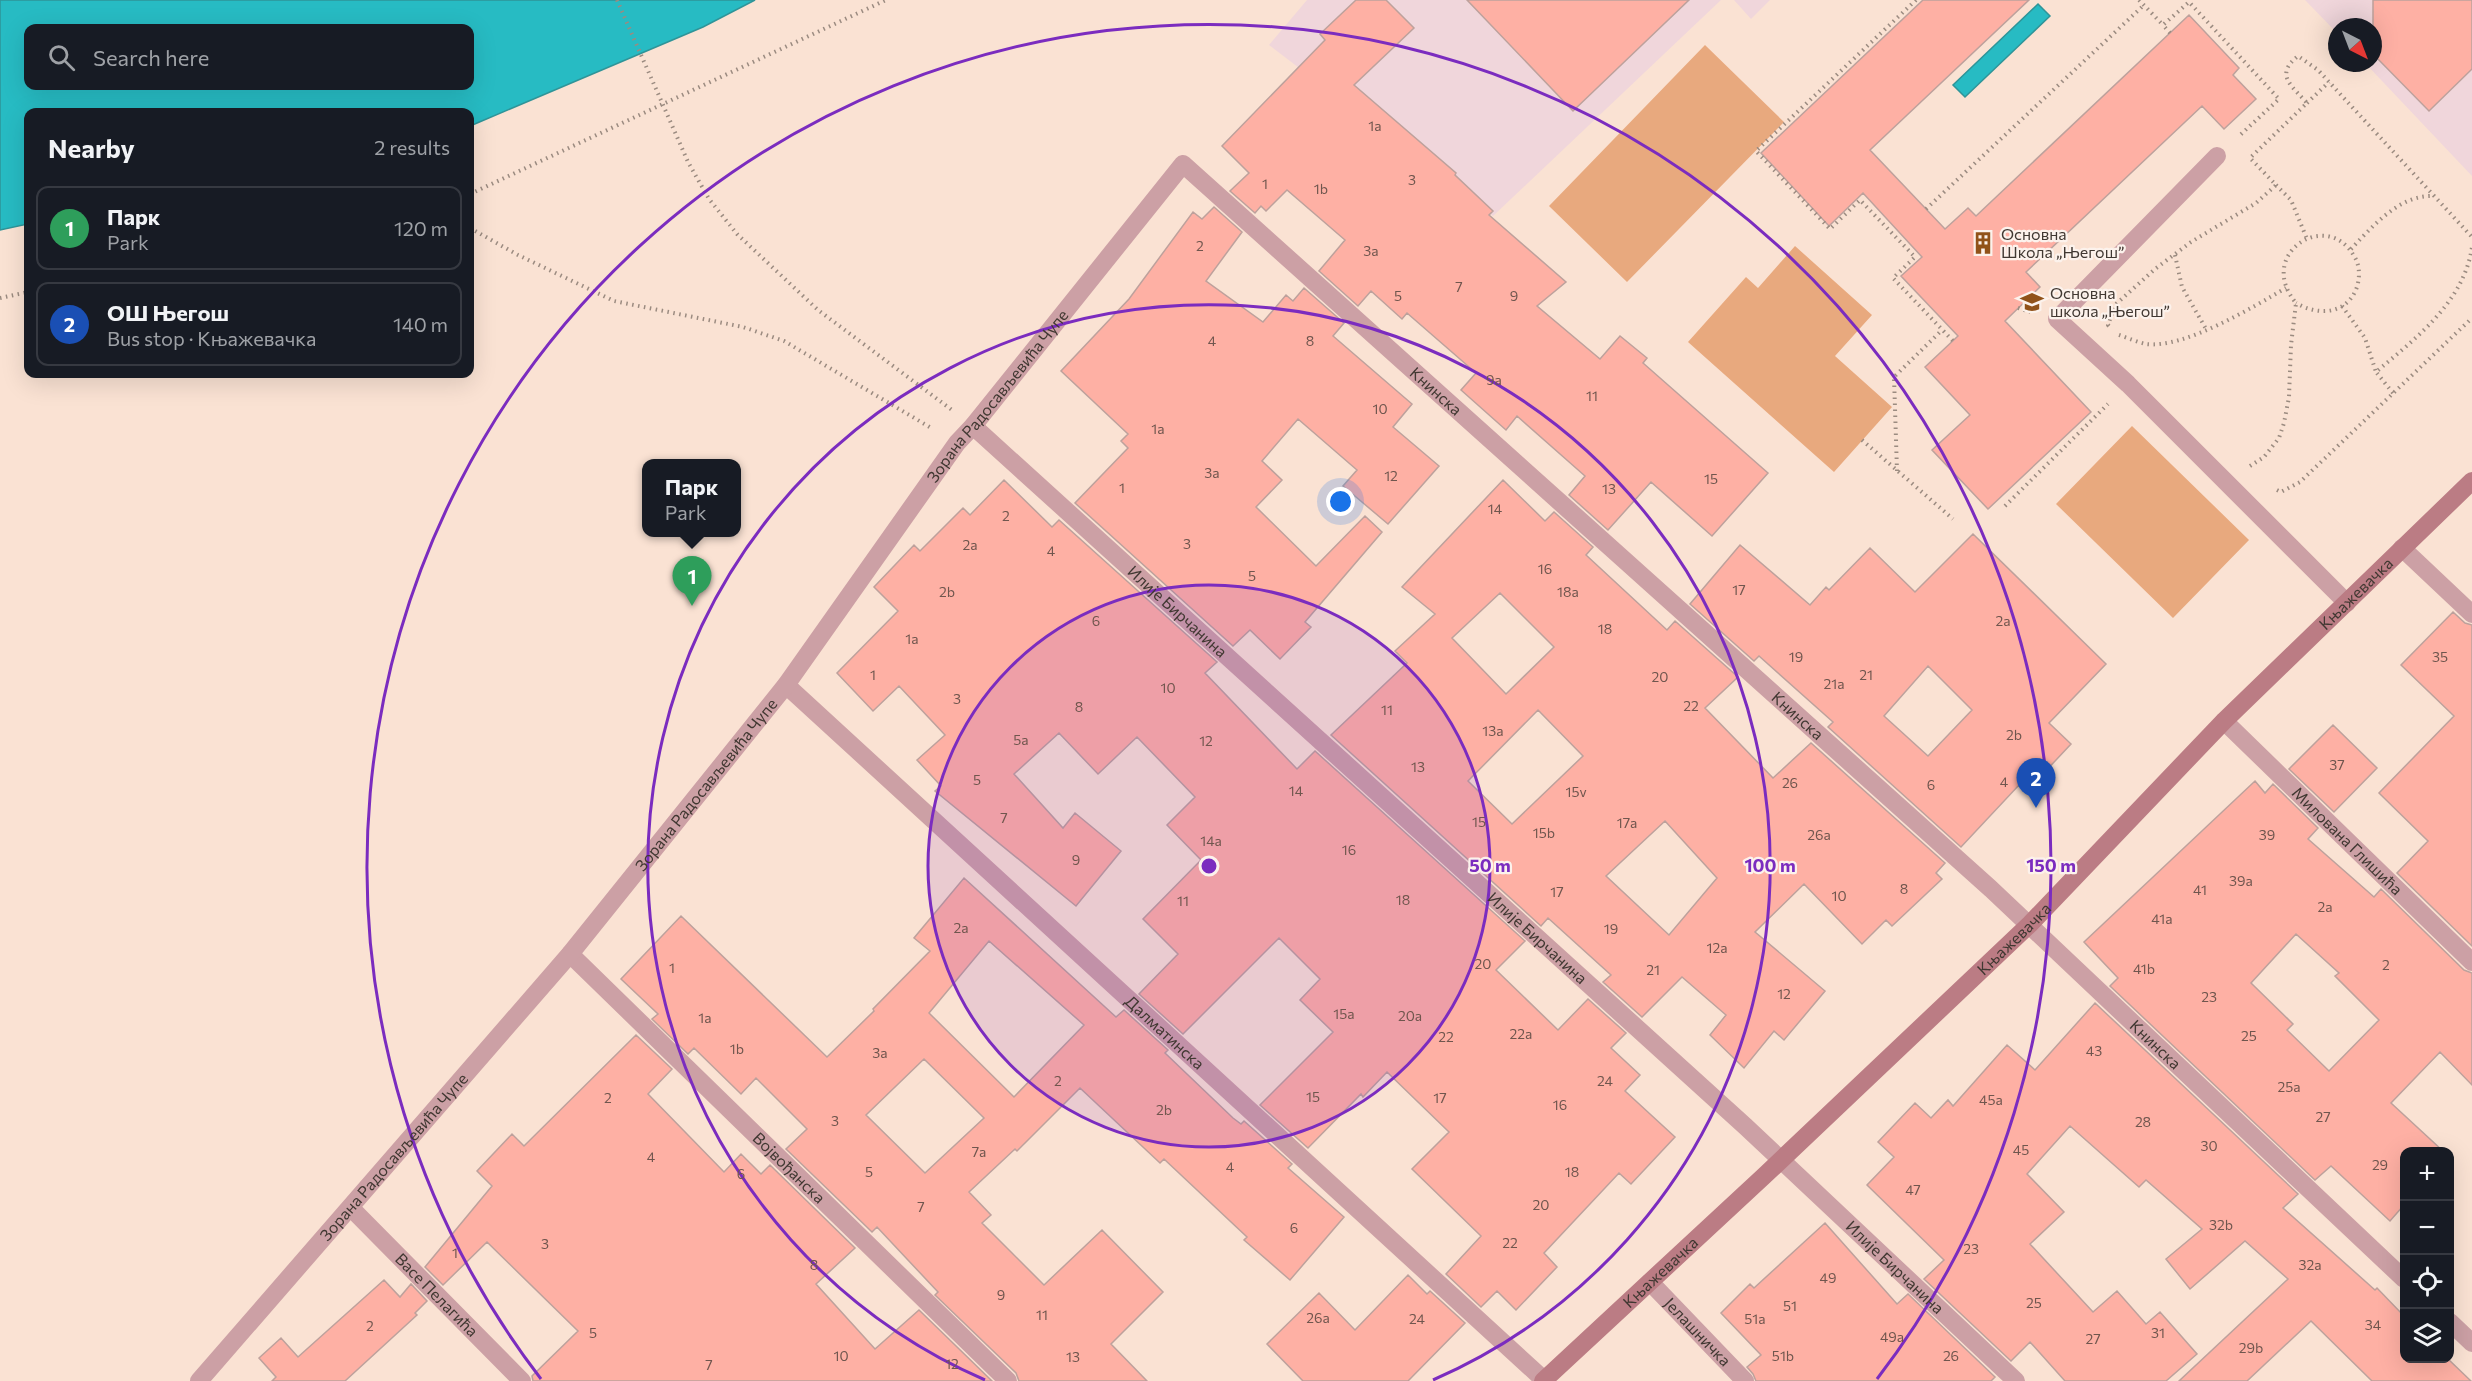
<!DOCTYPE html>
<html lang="en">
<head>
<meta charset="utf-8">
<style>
	body { margin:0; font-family:Commissioner,sans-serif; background:#242831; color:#f1f3f6 }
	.controls { position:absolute; right:18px; bottom:18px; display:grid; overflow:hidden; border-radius:12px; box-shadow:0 6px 24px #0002 }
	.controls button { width:54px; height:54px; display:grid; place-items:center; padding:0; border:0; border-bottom:2px solid #363941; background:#171b24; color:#f1f3f6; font:30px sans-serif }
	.compass { position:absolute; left:2328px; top:18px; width:54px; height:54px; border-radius:50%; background:#171b24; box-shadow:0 6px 24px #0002; rotate:138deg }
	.you { position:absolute; left:1341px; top:502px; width:21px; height:21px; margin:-15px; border:4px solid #fff; border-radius:50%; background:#1a73e8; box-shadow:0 0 0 9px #1a73e833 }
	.badge { display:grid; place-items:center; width:39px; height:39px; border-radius:50%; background:#b45309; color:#fff; font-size:20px; font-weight:700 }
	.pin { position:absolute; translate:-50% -50px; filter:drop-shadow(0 2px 3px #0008) }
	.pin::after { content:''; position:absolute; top:32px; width:21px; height:18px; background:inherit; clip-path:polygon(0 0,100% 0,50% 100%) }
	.popup { position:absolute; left:642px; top:459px; width:99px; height:78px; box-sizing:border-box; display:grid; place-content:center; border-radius:12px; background:#171b24; filter:drop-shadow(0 2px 4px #0005); font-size:20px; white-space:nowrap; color:#9ea1a6 }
	.popup b { font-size:22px; color:#f1f3f6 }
	.popup::after { content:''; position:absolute; left:50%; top:100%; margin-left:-12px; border:12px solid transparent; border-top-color:#171b24 }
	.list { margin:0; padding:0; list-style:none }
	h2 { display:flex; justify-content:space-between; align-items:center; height:78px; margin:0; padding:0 24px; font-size:26px }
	h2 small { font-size:20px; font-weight:400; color:#9ea1a6 }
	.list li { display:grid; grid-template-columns:39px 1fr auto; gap:18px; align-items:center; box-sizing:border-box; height:84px; margin:0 12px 12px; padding:0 12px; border:2px solid #363941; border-radius:12px }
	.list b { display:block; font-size:22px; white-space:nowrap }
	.list p { margin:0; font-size:20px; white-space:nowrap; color:#9ea1a6 }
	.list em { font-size:20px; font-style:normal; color:#9ea1a6 }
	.icon { flex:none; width:33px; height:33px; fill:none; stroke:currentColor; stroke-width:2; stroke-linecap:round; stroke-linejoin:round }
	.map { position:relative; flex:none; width:2472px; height:1381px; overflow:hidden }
	.search { position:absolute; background:#171b24; box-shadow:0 6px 24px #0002; left:24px; top:24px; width:450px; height:66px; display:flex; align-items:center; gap:15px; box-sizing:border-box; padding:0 21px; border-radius:12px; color:#9ea1a6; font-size:22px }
	.panel { position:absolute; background:#171b24; box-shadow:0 6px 24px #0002; left:24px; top:108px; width:450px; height:270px; border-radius:12px }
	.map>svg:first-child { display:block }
	.industrial { fill:#f0d6db }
	.green { fill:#e8a97e }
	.water { fill:#27bbc3; stroke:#2f9498; stroke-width:1.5; fill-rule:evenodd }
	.building { fill:#feb0a4; stroke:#bda19c; stroke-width:1.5; fill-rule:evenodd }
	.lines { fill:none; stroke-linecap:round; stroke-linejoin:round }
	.path { stroke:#9b8b80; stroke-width:4; stroke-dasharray:1.5 4.5; stroke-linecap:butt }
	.lane { stroke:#cca0a5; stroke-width:18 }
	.street { stroke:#cca0a5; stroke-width:18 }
	.secondary { stroke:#bb7c84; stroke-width:18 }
	.ring { fill:none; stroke:#7b2cbf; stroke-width:3 }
	.labels { text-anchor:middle; stroke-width:4.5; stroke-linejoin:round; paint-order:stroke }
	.number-label { font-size:14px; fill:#70564e }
	.poi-label { font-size:16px; fill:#413832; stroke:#fcf2ec; text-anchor:start }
	.street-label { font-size:16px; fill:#413832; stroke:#fcf2ec }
	.centre { fill:#7b2cbf; stroke:#fcf2ec; stroke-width:3 }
	.ring-label { font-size:18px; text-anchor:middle; font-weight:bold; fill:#7b2cbf; stroke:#fcf2ec; stroke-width:4.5; stroke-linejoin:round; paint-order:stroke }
</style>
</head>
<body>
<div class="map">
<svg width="2472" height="1381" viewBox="0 0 2472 1381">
	<rect width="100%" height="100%" fill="#fae2d3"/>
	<path class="industrial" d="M1307 0H1721L1493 216 1269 45Z
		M1734 0H1770L1751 19Z
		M2305 0H2472V176L2365 63H2373V27H2337V33Z"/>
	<path class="green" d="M1705 45 1784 122 1627 282 1549 206Z
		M1795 246 1872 315 1835 356 1892 407 1834 472 1688 342 1746 277 1758 288Z
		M2132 426 2249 540 2173 618 2056 504Z"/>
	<path class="water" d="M0 0H755L703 27 470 126V112H28V224L0 230ZM28 28H470V86H28Z
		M2038 4 2050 16 1965 97 1953 85Z"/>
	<path class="building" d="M1356 0H1386L1414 28 1354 85 1456 173 1455 175 1493 211 1489 215 1566 282 1537 306 1600 359 1620 336 1647 358 1643 363 1768 473 1712 536 1651 482 1608 530 1569 495 1585 476 1517 416 1506 430 1461 390 1476 373 1407 313 1402 319 1371 291 1358 306 1319 271 1345 240 1287 190 1266 211 1261 206 1255 213 1230 191 1249 173 1222 146 1325 40 1320 34Z
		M1467 0H1689L1573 111Z
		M1923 0H2029L1870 150 1945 229 1968 208 1976 216 2189 15 2239 68 2233 75 2256 99 2224 129 2202 106 2026 272 2040 287 2005 321 2091 412 1988 509 1932 450 1970 415 1925 367 1958 336 1901 276 1922 257 1863 193 1829 226 1761 153Z
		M2373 0H2472V69L2429 111 2373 54Z
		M1214 207 1242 232 1206 281 1263 322 1286 295 1293 301 1304 288 1344 323 1333 336 1412 404 1393 427 1439 466 1388 524 1343 486 1357 470 1298 419 1262 461 1282 480 1256 507 1316 566 1365 516 1382 532 1305 622 1311 627 1280 659 1250 630 1233 646 1075 503 1128 448 1121 441 1128 434 1061 371 1129 299 1193 212 1202 219Z
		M1004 480 1052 527 1059 520 1217 662 1205 673 1297 769 1315 751 1525 941 1496 970 1558 1030 1588 999 1626 1033 1611 1048 1640 1075 1625 1091 1675 1137 1631 1184 1619 1173 1544 1253 1557 1267 1516 1310 1497 1291 1481 1307 1446 1274 1481 1236 1412 1169 1449 1132 1387 1072 1363 1097 1361 1094 1308 1148 1260 1105 1333 1032 1300 1000 1320 979 1279 938 1183 1034 1139 994 1178 954 1143 919 1201 860 1167 825 1195 797 1137 737 1098 774 1059 733 1014 774 1063 828 1075 813 1121 851 1076 906 935 791 941 786 917 760 945 735 899 686 873 711 837 673 898 611 874 587 914 545 920 551 963 508 970 515Z
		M1503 480 1545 521 1554 512 1593 547 1586 555 1667 630 1675 621 1738 677 1705 708 1773 778 1811 743 1945 863 1936 873 1942 879 1892 926 1886 920 1862 944 1804 884 1755 932 1825 991 1784 1040 1774 1031 1744 1068 1710 1035 1726 1015 1682 977 1642 1017 1603 982 1611 975 1548 918 1541 926 1331 735 1407 663 1395 651 1435 614 1402 587ZM1500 593 1554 647 1506 694 1452 638ZM1538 710 1583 756 1512 824 1468 781ZM1665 821 1717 878 1669 935 1606 876Z
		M1973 534 2106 664 2049 723 2071 744 2026 792 2019 785 1961 847 1828 727 1833 722 1759 656 1754 661 1690 604 1740 545 1810 605 1826 587 1829 590 1870 548 1915 592ZM1928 666 1972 710 1928 756 1884 716Z
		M2453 612 2465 623 2472 625V946L2397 873 2428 841 2379 793 2454 716 2401 665Z
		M2333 725 2377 768 2334 812 2289 769Z
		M2255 781 2265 793 2273 784 2318 828 2308 839 2374 897 2381 889 2464 970 2472 973V1085L2440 1052 2391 1103 2444 1152H2404V1205L2390 1221 2331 1166 2315 1180 2110 986 2118 978 2084 942ZM2296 934 2339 973 2335 976 2379 1020 2329 1071 2287 1030 2293 1024 2251 983Z
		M964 878 1116 1017 1124 1010 1168 1050 1165 1053 1233 1118 1241 1124 1244 1121 1292 1164 1288 1168 1344 1217 1290 1280 1244 1240 1247 1237 1164 1159 1160 1163 1080 1088 1017 1151 1015 1149 969 1192 991 1215 982 1223 1044 1285 1102 1230 1163 1292 1111 1344 1147 1381H1019L1016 1373 935 1295 938 1292 877 1227 872 1232 786 1149 807 1129 756 1078 741 1094 694 1048 688 1054 652 1019 658 1014 621 979 681 916 827 1057 874 1011 873 1009 930 951 914 938ZM989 941 1084 1025 1014 1097 929 1013ZM924 1059 984 1118 925 1173 866 1115Z
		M2095 1003 2298 1194 2283 1208 2375 1290 2377 1288 2404 1316V1359H2448L2471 1381H2372L2311 1321 2247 1381H2179L2288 1279 2245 1241 2190 1289 2166 1259 2202 1229 2146 1180 2139 1187 2070 1126 2027 1174 2064 1212 2030 1244 2093 1312 2117 1291 2146 1324 2160 1312 2197 1354 2166 1381H2065L2030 1342 2011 1361 1924 1279 1944 1260 1867 1185 1894 1157 1878 1142 1915 1103 1931 1118 1948 1100 1953 1106 2007 1045 2035 1070Z
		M636 1035 672 1069 648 1094 724 1172 741 1154 761 1174 770 1165 855 1248 816 1284 875 1349 919 1310 992 1381H533L532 1376 578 1331 487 1242 443 1285 425 1267 492 1186 477 1171 512 1134 524 1146Z
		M1825 1223 1897 1304 1908 1294 1995 1377 1991 1381H1756L1753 1374 1747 1367 1761 1355 1721 1313 1750 1284 1754 1288Z
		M1408 1275 1427 1294 1430 1291 1465 1323 1408 1381H1303L1267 1344 1319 1293 1355 1330Z
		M384 1280 400 1297 411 1284 427 1301 415 1313 417 1315 345 1381H272L276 1377 259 1358 281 1338 298 1357Z"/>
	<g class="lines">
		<path class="path" d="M617 0 688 162 709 199 737 234 818 310 952 410
			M1916 0 1756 151 1830 229 1860 200 1915 257 1893 278 1953 341
			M2139 0 2163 25
			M2170 33 2163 25 2189 2 2279 99 2238 137
			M2307 103 2329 82
			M2276 185 2291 200 2307 239
			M470 194 886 0
			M1926 209 2144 5
			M470 228 518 255 614 301 743 327 784 341 933 429
			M2351 249C2373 226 2399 195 2433 196
			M2175 255 2182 287 2206 329
			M0 298 28 292
			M2342 306 2365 338 2376 372
			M2018 308 2030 312
			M2109 326 2108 325 2115 305 2155 269 2191 242 2256 203 2276 185 2250 158 2307 103C2292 86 2274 75 2298 56L2318 70 2472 237
			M2119 335C2128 338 2137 342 2146 344 2184 349 2253 307 2286 288
			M2393 393 2376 372C2416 338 2464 302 2472 247
			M1862 440 1953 519
			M2250 466 2264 457 2279 438 2284 423 2289 397 2291 345 2296 303C2255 254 2327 208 2354 256 2360 265 2360 277 2357 287 2347 315 2318 316 2296 303
			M1897 471 1894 377 1942 330
			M2277 490 2281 492 2300 482 2472 318
			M2005 506 2108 404"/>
		<path class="lane" d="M2217 156 2057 319 2128 384 2347 603
			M2402 548 2472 614"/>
		<g class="street">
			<path id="s1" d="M973 426 1745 1126 2016 1381"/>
			<path id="s2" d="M786 685 1544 1380"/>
			<path id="s3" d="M2224 721 2472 962"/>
			<path id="s4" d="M570 954 1008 1381"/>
			<path id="s5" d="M351 1208 522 1381"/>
			<path id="s6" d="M1650 1282 1745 1381"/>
			<path d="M2450 1322 2472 1343"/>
			<path id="s7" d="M199 1381 570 954 786 685 957 443 973 426 1183 164 1991 889 2404 1279"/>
		</g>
		<path class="secondary" id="s8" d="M1543 1381 1764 1176 2030 924 2224 721 2472 481"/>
	</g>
	<circle cx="1209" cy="866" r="281" fill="#7b2cbf" fill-opacity=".12"/>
	<g class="ring">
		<circle cx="1209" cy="866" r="281"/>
		<path d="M985 1380A561 561 0 1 1 1433 1380"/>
		<path d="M541 1379A842 842 0 1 1 1877 1379"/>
	</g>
	<defs>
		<g id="building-bare" transform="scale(1.8)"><path d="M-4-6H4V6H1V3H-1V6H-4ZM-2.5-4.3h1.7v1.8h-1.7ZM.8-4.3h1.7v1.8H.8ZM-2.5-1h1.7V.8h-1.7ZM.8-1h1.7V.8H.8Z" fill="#915219" stroke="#fcf2ec" stroke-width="2.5" paint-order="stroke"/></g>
		<g id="school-bare" transform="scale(1.8)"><path d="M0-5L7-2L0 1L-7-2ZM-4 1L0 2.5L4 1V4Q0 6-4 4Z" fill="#915219" stroke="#fcf2ec" stroke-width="2.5" paint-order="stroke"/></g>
	</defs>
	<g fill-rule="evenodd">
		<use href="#building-bare" x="1983" y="243"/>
		<use href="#school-bare" x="2032" y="302"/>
	</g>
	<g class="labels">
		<g class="number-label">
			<text x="1375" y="131">1a</text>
			<text x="1412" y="185">3</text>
			<text x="1265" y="189">1</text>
			<text x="1321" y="194">1b</text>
			<text x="1200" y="251">2</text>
			<text x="1371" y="256">3a</text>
			<text x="1459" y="292">7</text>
			<text x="1398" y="301">5</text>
			<text x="1514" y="301">9</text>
			<text x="1212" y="346">4</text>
			<text x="1310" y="346">8</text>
			<text x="1494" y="385">9a</text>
			<text x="1592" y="401">11</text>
			<text x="1380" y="414">10</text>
			<text x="1158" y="434">1a</text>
			<text x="1212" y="478">3a</text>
			<text x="1391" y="481">12</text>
			<text x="1711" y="484">15</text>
			<text x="1122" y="493">1</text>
			<text x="1609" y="494">13</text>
			<text x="1495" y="514">14</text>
			<text x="1006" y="521">2</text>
			<text x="1187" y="549">3</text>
			<text x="970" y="550">2a</text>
			<text x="1051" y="556">4</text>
			<text x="1545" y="574">16</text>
			<text x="1252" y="581">5</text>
			<text x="1739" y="595">17</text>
			<text x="947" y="597">2b</text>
			<text x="1568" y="597">18a</text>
			<text x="1096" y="626">6</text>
			<text x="2003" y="626">2a</text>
			<text x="1605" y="634">18</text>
			<text x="912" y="644">1a</text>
			<text x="1796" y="662">19</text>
			<text x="2440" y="662">35</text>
			<text x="873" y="680">1</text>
			<text x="1866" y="680">21</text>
			<text x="1660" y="682">20</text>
			<text x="1834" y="689">21a</text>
			<text x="1168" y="693">10</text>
			<text x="957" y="704">3</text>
			<text x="1691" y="711">22</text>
			<text x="1079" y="712">8</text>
			<text x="1387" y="715">11</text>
			<text x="1493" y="736">13a</text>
			<text x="2014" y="740">2b</text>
			<text x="1021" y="745">5a</text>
			<text x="1206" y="746">12</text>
			<text x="2337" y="770">37</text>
			<text x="1418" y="772">13</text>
			<text x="977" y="785">5</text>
			<text x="2004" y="787">4</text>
			<text x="1790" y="788">26</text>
			<text x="1931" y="790">6</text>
			<text x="1296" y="796">14</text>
			<text x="1576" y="797">15v</text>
			<text x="1004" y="823">7</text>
			<text x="1479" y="827">15</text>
			<text x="1627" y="828">17a</text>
			<text x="1544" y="838">15b</text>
			<text x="1819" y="840">26a</text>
			<text x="2267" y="840">39</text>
			<text x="1211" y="846">14a</text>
			<text x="1349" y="855">16</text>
			<text x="1076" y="865">9</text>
			<text x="2241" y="886">39a</text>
			<text x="1904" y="894">8</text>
			<text x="2200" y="895">41</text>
			<text x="1557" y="897">17</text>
			<text x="1839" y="901">10</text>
			<text x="1403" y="905">18</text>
			<text x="1183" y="906">11</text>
			<text x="2325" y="912">2a</text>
			<text x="2162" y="924">41a</text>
			<text x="961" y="933">2a</text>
			<text x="1611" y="934">19</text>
			<text x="1717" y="953">12a</text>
			<text x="1483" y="969">20</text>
			<text x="2386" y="970">2</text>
			<text x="672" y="973">1</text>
			<text x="2144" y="974">41b</text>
			<text x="1653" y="975">21</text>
			<text x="1784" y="999">12</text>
			<text x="2209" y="1002">23</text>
			<text x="1344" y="1019">15a</text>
			<text x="1410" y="1021">20a</text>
			<text x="705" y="1023">1a</text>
			<text x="1521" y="1039">22a</text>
			<text x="2249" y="1041">25</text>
			<text x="1446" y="1042">22</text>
			<text x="737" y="1054">1b</text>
			<text x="2094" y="1056">43</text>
			<text x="880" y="1058">3a</text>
			<text x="1058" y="1086">2</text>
			<text x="1605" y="1086">24</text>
			<text x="2289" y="1092">25a</text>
			<text x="1313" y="1102">15</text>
			<text x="608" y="1103">2</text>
			<text x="1440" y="1103">17</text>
			<text x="1991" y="1105">45a</text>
			<text x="1560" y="1110">16</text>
			<text x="1164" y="1115">2b</text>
			<text x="2323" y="1122">27</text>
			<text x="835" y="1126">3</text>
			<text x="2143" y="1127">28</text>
			<text x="2209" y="1151">30</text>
			<text x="2021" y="1155">45</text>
			<text x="979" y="1157">7a</text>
			<text x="651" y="1162">4</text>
			<text x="2380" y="1170">29</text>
			<text x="1230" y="1172">4</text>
			<text x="869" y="1177">5</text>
			<text x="1572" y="1177">18</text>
			<text x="741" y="1179">6</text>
			<text x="1913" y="1195">47</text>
			<text x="1541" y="1210">20</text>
			<text x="921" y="1212">7</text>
			<text x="2221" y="1230">32b</text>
			<text x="1294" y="1233">6</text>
			<text x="1510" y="1248">22</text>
			<text x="545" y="1249">3</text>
			<text x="1971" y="1254">23</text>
			<text x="455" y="1258">1</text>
			<text x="814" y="1270">8</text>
			<text x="2310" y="1270">32a</text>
			<text x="1828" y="1283">49</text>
			<text x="1001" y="1300">9</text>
			<text x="2034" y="1308">25</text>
			<text x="1790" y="1311">51</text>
			<text x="1042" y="1320">11</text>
			<text x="1318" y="1323">26a</text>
			<text x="1417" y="1324">24</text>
			<text x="1755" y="1324">51a</text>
			<text x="2373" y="1330">34</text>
			<text x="370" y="1331">2</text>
			<text x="593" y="1338">5</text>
			<text x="2158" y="1338">31</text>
			<text x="1892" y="1342">49a</text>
			<text x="2093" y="1344">27</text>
			<text x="2251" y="1353">29b</text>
			<text x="841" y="1361">10</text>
			<text x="1783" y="1361">51b</text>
			<text x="1951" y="1361">26</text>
			<text x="1073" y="1362">13</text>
			<text x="952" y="1369">12</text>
			<text x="709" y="1370">7</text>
		</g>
		<g class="poi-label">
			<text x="2001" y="240">Основна<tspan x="2001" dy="18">Школа „Његош”</tspan></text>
			<text x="2050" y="299">Основна<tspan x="2050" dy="18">школа „Његош”</tspan></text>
		</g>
		<g class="street-label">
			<text dy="6" stroke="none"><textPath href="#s7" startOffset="1906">Книнска</textPath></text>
			<text dy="6" stroke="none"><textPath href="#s7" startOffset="1269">Зорана Радосављевића Чупе</textPath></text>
			<text dy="6" stroke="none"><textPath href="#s8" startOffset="1132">Књажевачка</textPath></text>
			<text dy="6" stroke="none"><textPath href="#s1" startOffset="276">Илије Бирчанина</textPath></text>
			<text dy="6" stroke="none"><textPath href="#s7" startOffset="2392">Книнска</textPath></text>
			<text dy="6" stroke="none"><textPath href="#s7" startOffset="783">Зорана Радосављевића Чупе</textPath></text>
			<text dy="6" stroke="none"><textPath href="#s3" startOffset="172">Милована Глишића</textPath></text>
			<text dy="6" stroke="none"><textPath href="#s1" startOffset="762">Илије Бирчанина</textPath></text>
			<text dy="6" stroke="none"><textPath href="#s8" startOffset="646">Књажевачка</textPath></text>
			<text dy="6" stroke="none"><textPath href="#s2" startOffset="514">Далматинска</textPath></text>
			<text dy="6" stroke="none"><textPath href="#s7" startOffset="2878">Книнска</textPath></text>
			<text dy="6" stroke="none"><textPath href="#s7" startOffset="297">Зорана Радосављевића Чупе</textPath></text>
			<text dy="6" stroke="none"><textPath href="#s4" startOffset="306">Војвођанска</textPath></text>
			<text dy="6" stroke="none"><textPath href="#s1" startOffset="1248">Илије Бирчанина</textPath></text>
			<text dy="6" stroke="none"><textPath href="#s8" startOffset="160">Књажевачка</textPath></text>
			<text dy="6" stroke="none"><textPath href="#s5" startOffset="122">Васе Пелагића</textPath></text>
			<text dy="6" stroke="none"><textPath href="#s6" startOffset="69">Јелашничка</textPath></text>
		</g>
	</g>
	<circle cx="1209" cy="866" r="9" class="centre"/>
	<g class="ring-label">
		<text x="1490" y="872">50 m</text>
		<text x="1770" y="872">100 m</text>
		<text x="2051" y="872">150 m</text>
	</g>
</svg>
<div class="controls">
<button>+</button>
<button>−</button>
<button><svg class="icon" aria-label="locate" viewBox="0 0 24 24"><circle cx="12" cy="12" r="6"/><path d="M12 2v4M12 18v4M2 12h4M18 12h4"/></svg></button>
<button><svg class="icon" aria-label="layers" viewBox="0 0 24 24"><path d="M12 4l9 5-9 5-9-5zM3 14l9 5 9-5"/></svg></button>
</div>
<svg class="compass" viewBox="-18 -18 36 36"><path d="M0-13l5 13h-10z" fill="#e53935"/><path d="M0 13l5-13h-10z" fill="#9ea1a6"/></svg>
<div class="you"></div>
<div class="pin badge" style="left:692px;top:606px;background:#2e9e5b">1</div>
<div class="popup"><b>Парк</b>Park</div>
<div class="pin badge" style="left:2036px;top:808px;background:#1a4fb4">2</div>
<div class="search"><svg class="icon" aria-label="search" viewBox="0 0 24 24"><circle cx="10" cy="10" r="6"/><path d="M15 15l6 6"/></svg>Search here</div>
<section class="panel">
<h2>Nearby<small>2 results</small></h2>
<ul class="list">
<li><span class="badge" style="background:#2e9e5b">1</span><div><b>Парк</b><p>Park</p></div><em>120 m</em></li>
<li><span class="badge" style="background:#1a4fb4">2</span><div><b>ОШ Његош</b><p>Bus stop · Књажевачка</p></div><em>140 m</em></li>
</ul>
</section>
</div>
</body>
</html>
